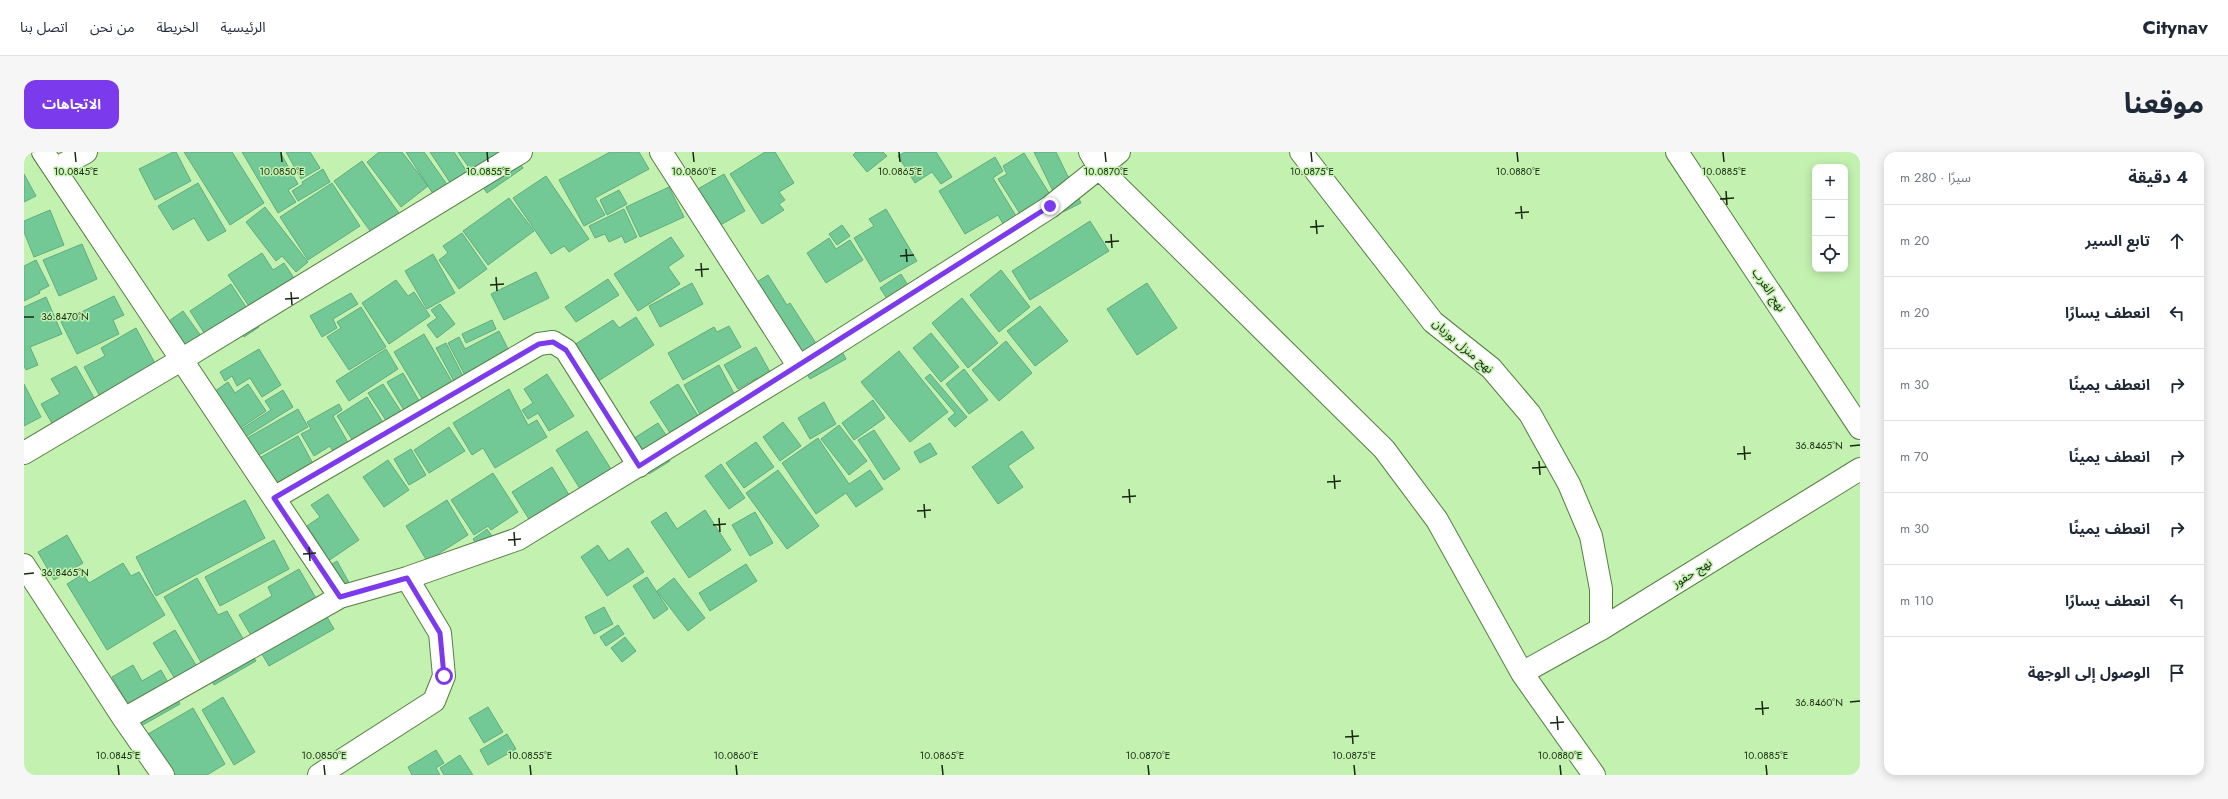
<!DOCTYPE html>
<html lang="ar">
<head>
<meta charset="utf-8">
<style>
	body { margin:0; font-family:Jost,"Noto Sans Arabic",sans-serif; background:#f6f6f7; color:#1f2937; direction:rtl }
	.controls { position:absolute; right:12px; top:12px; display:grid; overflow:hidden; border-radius:8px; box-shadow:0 2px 10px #0003 }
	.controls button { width:36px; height:36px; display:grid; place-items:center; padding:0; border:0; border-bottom:1px solid #e0e1e3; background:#fff; color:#1f2937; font:20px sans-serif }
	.stop { position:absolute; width:12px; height:12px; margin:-9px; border:3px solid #7c3aed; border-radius:50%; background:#fff }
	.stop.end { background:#7c3aed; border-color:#fff; box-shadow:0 1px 4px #0008 }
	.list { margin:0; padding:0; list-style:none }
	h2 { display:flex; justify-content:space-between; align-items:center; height:52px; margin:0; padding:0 16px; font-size:17px }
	h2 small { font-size:13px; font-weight:400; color:#747a83 }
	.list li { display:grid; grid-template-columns:26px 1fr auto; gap:12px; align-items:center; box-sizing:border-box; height:72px; padding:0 16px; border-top:1px solid #e0e1e3 }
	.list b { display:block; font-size:15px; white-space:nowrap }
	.list em { font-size:13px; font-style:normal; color:#747a83 }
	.icon { flex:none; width:22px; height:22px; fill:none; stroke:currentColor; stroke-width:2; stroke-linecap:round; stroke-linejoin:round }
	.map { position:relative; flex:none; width:1836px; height:623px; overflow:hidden; direction:ltr; border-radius:12px }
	header { display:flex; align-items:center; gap:24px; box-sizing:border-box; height:56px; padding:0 20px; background:#fff; border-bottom:1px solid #e0e1e3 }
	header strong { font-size:19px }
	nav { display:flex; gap:22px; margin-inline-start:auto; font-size:14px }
	.intro { display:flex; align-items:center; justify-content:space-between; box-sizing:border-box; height:96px; padding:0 24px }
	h1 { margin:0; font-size:28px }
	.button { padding:10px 18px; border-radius:12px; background:#7c3aed; color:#fff; font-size:14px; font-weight:700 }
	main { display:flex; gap:24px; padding:0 24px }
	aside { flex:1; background:#fff; border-radius:12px; box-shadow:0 2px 10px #0003 }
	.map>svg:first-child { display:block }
	.building { fill:#72c995; stroke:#62ab7f }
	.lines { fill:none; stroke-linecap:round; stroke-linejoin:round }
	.minor-casing { stroke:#577f43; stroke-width:24 }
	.minor { stroke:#fff; stroke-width:22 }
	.route { stroke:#7c3aed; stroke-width:5 }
	.ticks { fill:none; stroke:#17280f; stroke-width:1.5 }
	.labels { text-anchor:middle; stroke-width:3; stroke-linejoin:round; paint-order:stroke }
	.street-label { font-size:12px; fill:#17280f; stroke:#c3f1af }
	.ticks-label { font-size:10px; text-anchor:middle; fill:#17280f; stroke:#c3f1af; stroke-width:3; stroke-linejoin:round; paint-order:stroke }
</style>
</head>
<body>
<header>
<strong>Citynav</strong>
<nav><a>الرئيسية</a><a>الخريطة</a><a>من نحن</a><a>اتصل بنا</a></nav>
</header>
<div class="intro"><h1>موقعنا</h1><a class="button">الاتجاهات</a></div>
<main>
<aside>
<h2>4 دقيقة<small>سيرًا · 280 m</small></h2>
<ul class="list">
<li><svg class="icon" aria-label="ahead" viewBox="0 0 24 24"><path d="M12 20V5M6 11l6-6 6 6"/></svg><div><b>تابع السير</b></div><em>20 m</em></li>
<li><svg class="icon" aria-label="left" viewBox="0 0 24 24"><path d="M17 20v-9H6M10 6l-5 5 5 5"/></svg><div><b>انعطف يسارًا</b></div><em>20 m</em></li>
<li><svg class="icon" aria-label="right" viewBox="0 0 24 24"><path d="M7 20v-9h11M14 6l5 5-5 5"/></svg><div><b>انعطف يمينًا</b></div><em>30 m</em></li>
<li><svg class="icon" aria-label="right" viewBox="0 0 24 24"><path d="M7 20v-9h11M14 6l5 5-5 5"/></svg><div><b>انعطف يمينًا</b></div><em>70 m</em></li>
<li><svg class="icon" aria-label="right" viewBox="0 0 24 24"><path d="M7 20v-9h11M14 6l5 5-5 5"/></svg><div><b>انعطف يمينًا</b></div><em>30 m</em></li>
<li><svg class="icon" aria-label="left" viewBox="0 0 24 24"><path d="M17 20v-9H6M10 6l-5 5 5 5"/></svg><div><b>انعطف يسارًا</b></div><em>110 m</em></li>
<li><svg class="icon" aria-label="arrive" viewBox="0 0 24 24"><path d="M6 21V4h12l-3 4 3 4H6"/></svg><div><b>الوصول إلى الوجهة</b></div></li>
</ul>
</aside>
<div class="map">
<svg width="1836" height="623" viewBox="0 0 1836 623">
	<rect width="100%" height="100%" fill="#c3f1af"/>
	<path class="building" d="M149 0H152L167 29 131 48 115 17Z
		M160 0H208L240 51 206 73Z
		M218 0H256L274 32 264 38 272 50 254 61Z
		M262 0H286L296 16 277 27Z
		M355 0H378L404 34 377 55 343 10Z
		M382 0H400L427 38 413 48Z
		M406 0H430L447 26 431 38Z
		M434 0H488L499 16 463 41Z
		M586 0H615L625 17 571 46 581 63 560 74 535 28Z
		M741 0H751L770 31 755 40 761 48 755 52 760 58 738 72 706 22Z
		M832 0H859L863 4 843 20 829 3Z
		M881 0H912L928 25 917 32 908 20 891 31 874 4Z
		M1010 0H1032L1057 51 1039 60Z
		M1000 1 1035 57 1005 76 974 27 983 22 979 14Z
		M971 5 979 19 969 26 995 69 982 77 974 63 941 82 915 39Z
		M338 9 377 64 349 83 310 29Z
		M299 17 306 30 274 49 268 39 279 32 278 30Z
		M0 22 12 44 0 50Z
		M700 22 721 59 693 75 672 38Z
		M522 24 565 87 545 100 540 94 527 102 489 46Z
		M174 31 202 79 184 89 170 66 149 78 134 54Z
		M308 31 336 74 284 108 256 65Z
		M645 35 660 65 616 85 602 55Z
		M595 38 603 52 583 63 576 48Z
		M485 46 510 79 464 113 439 79Z
		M241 55 284 110 272 120 258 104 252 109 222 70Z
		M600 57 613 85 601 91 598 84 585 90 581 82 571 86 565 74Z
		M862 57 893 109 856 130 830 86 850 74 845 67Z
		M26 58 40 93 10 105 0 80V69Z
		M1066 69 1085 99 1006 148 988 119Z
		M818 73 826 84 813 93 805 82Z
		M438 81 463 117 435 137 415 108 424 101 419 94Z
		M647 85 660 104 644 115 656 132 614 159 590 122Z
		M805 86 812 97 826 88 839 108 802 131 783 101Z
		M58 92 73 127 35 144 19 108Z
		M238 101 249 118 260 111 280 141 235 169 204 123Z
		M409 102 431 141 403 157 381 119Z
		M12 108 25 134 15 139 16 141 0 149V114Z
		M977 118 1006 155 975 180 946 143Z
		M512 120 525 146 480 168 467 142Z
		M877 122 895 151 875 165 856 136Z
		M744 123 763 153 766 151 795 196 775 208 728 133Z
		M584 127 595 143 552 170 541 155Z
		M372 128 384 144 390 140 406 164 365 192 338 151Z
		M668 131 679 152 636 175 625 154Z
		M1123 131 1153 176 1113 203 1083 157Z
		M207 132 235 175 220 185 210 170 184 187 166 159Z
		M327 141 334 152 309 167 313 176 298 185 286 164Z
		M90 144 100 163 89 168 95 182 53 202 37 170Z
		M22 145 38 182 6 195 14 213 2 218 0 214V155Z
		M938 146 974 191 944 216 908 171Z
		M416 152 431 172 413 186 403 173 413 166 407 158Z
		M1016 154 1044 189 1011 214 983 179Z
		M337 155 362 195 325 218 303 185 317 176 313 170Z
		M159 159 180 188 152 208 131 179Z
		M612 165 630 193 573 230 550 193 589 168 595 176Z
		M468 168 472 177 442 191 438 182Z
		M705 174 717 195 659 228 644 201 690 175 693 180Z
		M112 176 140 228 84 259 60 215 81 204 77 196Z
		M475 179 488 205 444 229 424 191 435 185 441 197Z
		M907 181 935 215 917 230 889 196Z
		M400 182 430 233 408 263 370 200Z
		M811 187 822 207 786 227 779 216Z
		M982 189 1008 221 975 249 948 218Z
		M422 191 440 226 431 231 412 196Z
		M732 195 755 236 742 243 733 226 714 237 700 213Z
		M235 197 257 233 238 245 226 226 213 234 208 224 201 229 196 220Z
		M362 197 374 217 325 249 312 229Z
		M875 199 924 260 886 290 837 230Z
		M695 213 713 247 678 266 660 233Z
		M52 214 81 265 38 289 17 252 36 242 27 227Z
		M940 217 964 248 945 262 922 232Z
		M379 221 405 266 390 275 363 230Z
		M523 222 550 264 525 279 514 261 504 267 498 258 509 251 500 237Z
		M906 222 943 265 931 275 924 267 931 261 901 226Z
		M204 230 211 241 224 232 242 259 212 279 187 242Z
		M0 232 17 265 0 274Z
		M359 232 380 264 365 273 344 241Z
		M654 232 678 270 650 287 626 250Z
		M485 237 504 273 513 268 523 285 471 316 459 296 448 303 429 271Z
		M259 238 269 255 215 289 210 282 247 258 241 249Z
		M343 245 367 283 329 289 313 264Z
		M849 248 861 266 830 288 818 271Z
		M800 250 812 272 786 287 774 266Z
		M315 252 318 258 309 264 334 308 319 317 306 294 290 304 277 282 287 277 283 270Z
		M274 257 284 275 228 307 218 289Z
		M759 270 777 294 756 309 739 285Z
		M634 271 646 289 636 294 646 309 625 322 604 290Z
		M815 273 843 309 825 323 797 287Z
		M425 275 441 299 405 321 390 298Z
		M850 278 876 317 860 328 834 288Z
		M563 279 597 333 566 353 532 298Z
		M998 279 1010 296 984 314 999 335 974 352 948 315Z
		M274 284 293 319 250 342 232 308Z
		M794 286 825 332 846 318 859 337 832 355 822 341 792 362 758 311Z
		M732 290 750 315 720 336 702 311Z
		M906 291 913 302 896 311 890 300Z
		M387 297 402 323 385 333 370 307Z
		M364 308 385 338 360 355 339 325Z
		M697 312 721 346 705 357 681 324Z
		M528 315 553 356 513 380 488 340Z
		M754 318 795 374 763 397 722 341Z
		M469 321 494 360 467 378 464 374 450 383 427 348Z
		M304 342 335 388 291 418 281 401 295 392 283 374 296 365 287 353Z
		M221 348 241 386 132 444 112 405Z
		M423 348 444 383 403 409 382 374Z
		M681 358 707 398 665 426 627 370 642 360 653 377Z
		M731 360 749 391 726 404 708 373Z
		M463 377 474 393 461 403 449 387Z
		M43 383 59 411 30 428 14 400Z
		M250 388 265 417 196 454 181 425Z
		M574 393 585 409 604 396 620 420 583 444 557 405Z
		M313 409 327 434 306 446 291 422Z
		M99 411 107 424 115 420 141 463 83 498 43 432 59 422 65 431Z
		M722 412 733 429 686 459 675 441Z
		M275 417 310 477 245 514 215 463 248 444 244 435Z
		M623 425 644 457 630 467 609 434Z
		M173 426 194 463 203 459 232 509 190 533 140 445Z
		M650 426 681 466 664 479 633 439Z
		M580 455 589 472 570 482 561 465Z
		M594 473 600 482 582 494 576 485Z
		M151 478 182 530 161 543 129 491Z
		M601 485 612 499 598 510 587 496Z
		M109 513 118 529 137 518 156 552 117 574 88 525Z
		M199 545 231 600 210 613 178 558Z
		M464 555 479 580 460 591 445 566Z
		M169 556 201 612 183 623H148L124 582Z
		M483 582 492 597 464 613 456 598Z
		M412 598 420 611 412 616 416 623H388L384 615Z
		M436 603 449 623H420L416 616Z"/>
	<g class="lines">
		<g class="minor-casing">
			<path id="minor" d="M19 0 316 445
				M637 0 775 215
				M1066 0 1076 17 1360 297 1413 368 1498 521 1570 623
				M1277 0 1409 170 1467 216 1506 262 1545 332 1567 384 1577 437V477
				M1653 0 1836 276
				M31 17 62 0
				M0 301 157 208 497 0
				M250 346 515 192 529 190 542 198 615 314
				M0 413 100 567 316 445 383 426 494 387 775 215 1026 55 1095 0
				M1498 521 1577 477 1836 317
				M100 567 139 623
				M295 623 410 549 420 524 416 481 383 426"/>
		</g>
		<use href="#minor" class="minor"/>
	</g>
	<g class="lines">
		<path class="route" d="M420 524 416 481 383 426 316 445 250 346 515 192 529 190 542 198 615 314 1026 54"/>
	</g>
	<path class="ticks" d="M51 0 52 10M257 0 258 10M463 0 464 10M669 0 670 10M875 0 876 10M1081 0 1082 10M1287 0 1288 10M1493 0 1494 10M1699 0 1700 10M1702 39 1703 53M1696 47 1710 46M1497 54 1498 67M1491 61 1505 60M1292 68 1293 82M1286 75 1300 74M1087 82 1088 96M1081 90 1095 89M882 97 883 110M876 104 890 103M677 111 678 125M671 118 685 117M472 125 473 139M466 133 480 132M267 140 268 153M261 147 275 146M0 165H10M1720 294 1721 308M1826 294 1836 293M1713 302 1727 301M1515 309 1516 323M1508 316 1522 315M1310 323 1311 337M1303 330 1317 329M1105 337 1106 351M1098 345 1112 344M900 352 901 366M893 359 907 358M695 366 696 380M689 373 702 372M490 380 491 394M484 388 497 387M285 395 286 409M279 402 292 401M0 422 10 421M1738 549 1739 563M1826 550 1836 549M1731 557 1745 556M1533 564 1534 578M1526 571 1540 570M1328 578 1329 592M1321 585 1335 584M94 613 95 623M300 613 301 623M506 613 507 623M712 613 713 623M918 613 919 623M1124 613 1125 623M1330 613 1331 623M1536 613 1537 623M1742 613 1743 623"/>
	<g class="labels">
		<g class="street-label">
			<text transform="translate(1745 138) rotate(56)" y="4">نهج الغرب</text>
			<text transform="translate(1439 194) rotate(41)" y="4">نهج منزل بوزيان</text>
			<text transform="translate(1668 421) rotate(-32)" y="4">نهج حفوز</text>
		</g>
	</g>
	<g class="ticks-label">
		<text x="52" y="23">10.0845°E</text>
		<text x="258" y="23">10.0850°E</text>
		<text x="464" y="23">10.0855°E</text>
		<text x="670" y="23">10.0860°E</text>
		<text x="876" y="23">10.0865°E</text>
		<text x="1082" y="23">10.0870°E</text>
		<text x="1288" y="23">10.0875°E</text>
		<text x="1494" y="23">10.0880°E</text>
		<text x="1700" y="23">10.0885°E</text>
		<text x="41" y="168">36.8470°N</text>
		<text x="1795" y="297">36.8465°N</text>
		<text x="41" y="424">36.8465°N</text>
		<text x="1795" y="554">36.8460°N</text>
		<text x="94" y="607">10.0845°E</text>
		<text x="300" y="607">10.0850°E</text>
		<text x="506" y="607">10.0855°E</text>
		<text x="712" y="607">10.0860°E</text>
		<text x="918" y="607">10.0865°E</text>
		<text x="1124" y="607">10.0870°E</text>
		<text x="1330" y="607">10.0875°E</text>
		<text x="1536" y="607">10.0880°E</text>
		<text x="1742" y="607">10.0885°E</text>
	</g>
</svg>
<div class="controls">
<button>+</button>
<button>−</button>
<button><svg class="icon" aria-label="locate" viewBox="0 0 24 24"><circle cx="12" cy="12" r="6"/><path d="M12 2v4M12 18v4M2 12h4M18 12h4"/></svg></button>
</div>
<div class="stop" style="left:420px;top:524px"></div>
<div class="stop end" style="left:1026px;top:54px"></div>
</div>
</main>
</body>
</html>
